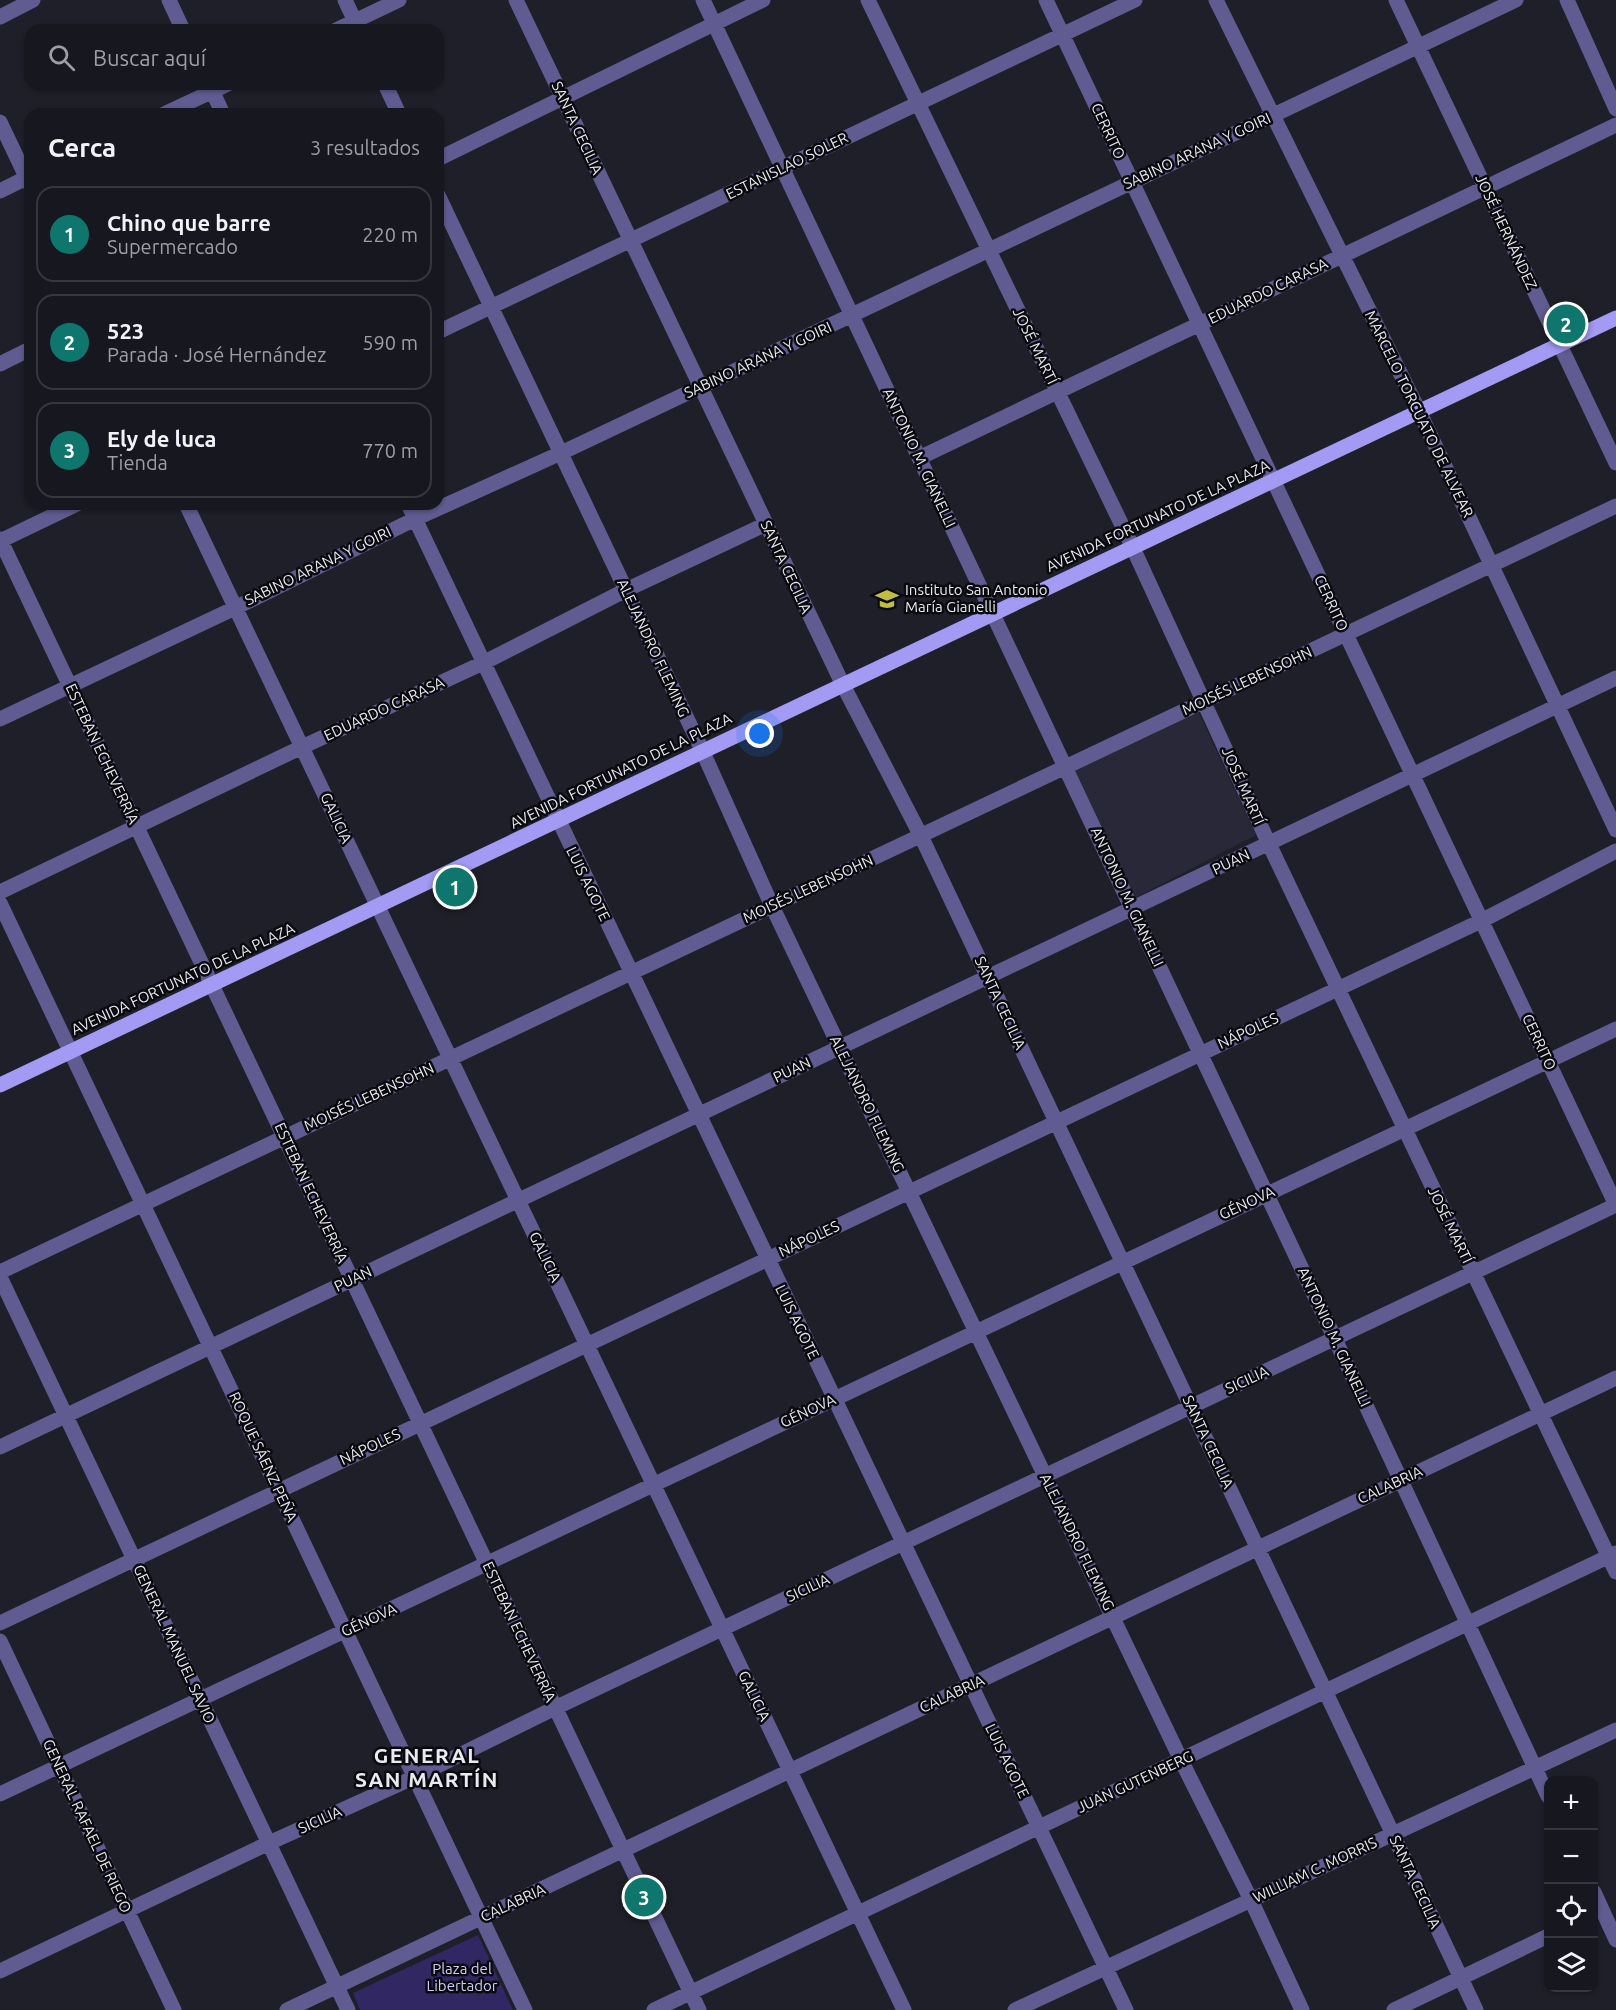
<!DOCTYPE html>
<html lang="es">
<head>
<meta charset="utf-8">
<style>
	body { margin:0; font-family:Ubuntu,sans-serif; background:#24242c; color:#f1f3f6 }
	.controls { position:absolute; right:18px; bottom:18px; display:grid; overflow:hidden; border-radius:12px; box-shadow:0 2px 4px #0004 }
	.controls button { width:54px; height:54px; display:grid; place-items:center; padding:0; border:0; border-bottom:2px solid #36363d; background:#17171f; color:#f1f3f6; font:30px sans-serif }
	.you { position:absolute; left:760px; top:734px; width:21px; height:21px; margin:-15px; border:4px solid #fff; border-radius:50%; background:#1a73e8; box-shadow:0 0 0 9px #1a73e833 }
	.badge { display:grid; place-items:center; width:39px; height:39px; border-radius:50%; background:#0f766e; color:#fff; font-size:20px; font-weight:700 }
	.pin { position:absolute; translate:-50% -50%; border:3px solid #fff; box-shadow:0 2px 6px #0006 }
	.list { margin:0; padding:0; list-style:none }
	h2 { display:flex; justify-content:space-between; align-items:center; height:78px; margin:0; padding:0 24px; font-size:26px }
	h2 small { font-size:20px; font-weight:400; color:#9e9fa4 }
	.list li { display:grid; grid-template-columns:39px 1fr auto; gap:18px; align-items:center; box-sizing:border-box; height:96px; margin:0 12px 12px; padding:0 12px; border:2px solid #36363d; border-radius:18px }
	.list b { display:block; font-size:22px; white-space:nowrap }
	.list p { margin:0; font-size:20px; white-space:nowrap; color:#9e9fa4 }
	.list em { font-size:20px; font-style:normal; color:#9e9fa4 }
	.icon { flex:none; width:33px; height:33px; fill:none; stroke:currentColor; stroke-width:2; stroke-linecap:round; stroke-linejoin:round }
	.map { position:relative; flex:none; width:1616px; height:2010px; overflow:hidden }
	.search { position:absolute; background:#17171f; box-shadow:0 2px 4px #0004; left:24px; top:24px; width:420px; height:66px; display:flex; align-items:center; gap:15px; box-sizing:border-box; padding:0 21px; border-radius:18px; color:#9e9fa4; font-size:22px }
	.panel { position:absolute; background:#17171f; box-shadow:0 2px 4px #0004; left:24px; top:108px; width:420px; height:402px; border-radius:18px }
	.map>svg:first-child { display:block }
	.built { fill:#292838 }
	.green { fill:#312763 }
	.lines { fill:none; stroke-linecap:round; stroke-linejoin:round }
	.minor { stroke:#605b91; stroke-width:15 }
	.major { stroke:#a29af3; stroke-width:15 }
	.labels { text-anchor:middle; stroke-width:5; stroke-linejoin:round; paint-order:stroke }
	.street-label { font-size:15px; fill:#e9e9f0; stroke:#09090e }
	.poi-label { font-size:15px; fill:#e9e9f0; stroke:#09090e; text-anchor:start }
	.park-label { font-size:15px; fill:#ceccfa; stroke:#09090e }
	.district-label { font-size:21px; font-weight:bold; letter-spacing:1.5px; fill:#e9e9f0; stroke:#09090e }
</style>
</head>
<body>
<div class="map">
<svg width="1616" height="2010" viewBox="0 0 1616 2010">
	<rect width="100%" height="100%" fill="#1f1f29"/>
	<path class="built" d="M1195 705 1256 835 1133 899 1071 766Z"/>
	<path class="green" d="M478 1935 513 2010H360L353 1993Z"/>
	<g class="lines">
		<path class="minor" d="M169 0 183 30
			M345 0 359 30
			M516 0 843 685 921 836 1476 2010
			M703 0 1335 1339 1548 1796
			M868 0 1133 548 1269 844 1616 1572
			M1046 0 1616 1205
			M1216 0 1419 411 1616 830
			M1396 0 1616 463
			M1567 0 1616 109
			M0 17 33 0
			M336 30 399 0
			M209 84 223 114
			M385 84 399 114
			M164 114 228 84
			M0 122 30 185
			M438 159 763 0
			M0 191 30 176
			M438 195 702 750 772 906 1181 1760 1251 1900 1302 2010
			M438 332 1135 0
			M0 364 30 349
			M919 458 1616 125
			M186 504 904 2010
			M408 504 1126 2010
			M0 539 699 2010
			M0 541 77 504
			M0 719 235 608 415 519 561 453 1516 0
			M0 892 302 747 483 663 626 590 766 524
			M0 903 525 2010
			M0 1272 1616 506
			M0 1277 348 2010
			M0 1447 1616 678
			M0 1623 1481 921 1616 851
			M0 1641 174 2010
			M0 1794 1616 1029
			M1594 1892 1616 1940
			M0 1971 269 1843 415 1777 555 1708 1616 1205
			M287 2010 1616 1378
			M654 2010 1616 1553
			M1015 2010 1616 1730
			M1394 2010 1548 1936"/>
		<path class="major" d="M0 1085 1616 318"/>
	</g>
	<defs>
		<g id="school-bare" transform="scale(1.8)"><path d="M0-5L7-2L0 1L-7-2ZM-4 1L0 2.5L4 1V4Q0 6-4 4Z" fill="#c2bd3f" stroke="#09090e" stroke-width="2.5" paint-order="stroke"/></g>
	</defs>
	<g fill-rule="evenodd">
		<use href="#school-bare" x="887" y="599"/>
	</g>
	<g class="labels">
		<g class="street-label">
			<text transform="translate(577 128) rotate(65)" y="5">SANTA CECILIA</text>
			<text transform="translate(1108 131) rotate(65)" y="5">CERRITO</text>
			<text transform="translate(1197 151) rotate(-25)" y="5">SABINO ARANA Y GOIRI</text>
			<text transform="translate(787 166) rotate(-26)" y="5">ESTANISLAO SOLER</text>
			<text transform="translate(1506 232) rotate(65)" y="5">JOSÉ HERNÁNDEZ</text>
			<text transform="translate(1268 291) rotate(-26)" y="5">EDUARDO CARASA</text>
			<text transform="translate(1035 346) rotate(64)" y="5">JOSÉ MARTÍ</text>
			<text transform="translate(758 360) rotate(-25)" y="5">SABINO ARANA Y GOIRI</text>
			<text transform="translate(1419 414) rotate(64)" y="5">MARCELO TORCUATO DE ALVEAR</text>
			<text transform="translate(919 458) rotate(65)" y="5">ANTONIO M. GIANELLI</text>
			<text transform="translate(1158 516) rotate(-25)" y="5">AVENIDA FORTUNATO DE LA PLAZA</text>
			<text transform="translate(318 566) rotate(-26)" y="5">SABINO ARANA Y GOIRI</text>
			<text transform="translate(786 567) rotate(65)" y="5">SANTA CECILIA</text>
			<text transform="translate(1331 603) rotate(65)" y="5">CERRITO</text>
			<text transform="translate(653 648) rotate(65)" y="5">ALEJANDRO FLEMING</text>
			<text transform="translate(1247 681) rotate(-25)" y="5">MOISÉS LEBENSOHN</text>
			<text transform="translate(384 709) rotate(-25)" y="5">EDUARDO CARASA</text>
			<text transform="translate(102 754) rotate(65)" y="5">ESTEBAN ECHEVERRÍA</text>
			<text transform="translate(621 771) rotate(-26)" y="5">AVENIDA FORTUNATO DE LA PLAZA</text>
			<text transform="translate(1243 786) rotate(66)" y="5">JOSÉ MARTÍ</text>
			<text transform="translate(336 818) rotate(65)" y="5">GALICIA</text>
			<text transform="translate(1231 862) rotate(-25)" y="5">PUAN</text>
			<text transform="translate(588 884) rotate(64)" y="5">LUIS AGOTE</text>
			<text transform="translate(808 889) rotate(-25)" y="5">MOISÉS LEBENSOHN</text>
			<text transform="translate(1127 897) rotate(65)" y="5">ANTONIO M. GIANELLI</text>
			<text transform="translate(183 979) rotate(-25)" y="5">AVENIDA FORTUNATO DE LA PLAZA</text>
			<text transform="translate(1000 1003) rotate(65)" y="5">SANTA CECILIA</text>
			<text transform="translate(1248 1031) rotate(-25)" y="5">NÁPOLES</text>
			<text transform="translate(1539 1042) rotate(65)" y="5">CERRITO</text>
			<text transform="translate(792 1070) rotate(-25)" y="5">PUAN</text>
			<text transform="translate(369 1097) rotate(-25)" y="5">MOISÉS LEBENSOHN</text>
			<text transform="translate(867 1104) rotate(64)" y="5">ALEJANDRO FLEMING</text>
			<text transform="translate(311 1193) rotate(65)" y="5">ESTEBAN ECHEVERRÍA</text>
			<text transform="translate(1247 1203) rotate(-25)" y="5">GÉNOVA</text>
			<text transform="translate(1450 1225) rotate(64)" y="5">JOSÉ MARTÍ</text>
			<text transform="translate(809 1239) rotate(-25)" y="5">NÁPOLES</text>
			<text transform="translate(545 1257) rotate(64)" y="5">GALICIA</text>
			<text transform="translate(353 1279) rotate(-25)" y="5">PUAN</text>
			<text transform="translate(797 1322) rotate(64)" y="5">LUIS AGOTE</text>
			<text transform="translate(1334 1337) rotate(65)" y="5">ANTONIO M. GIANELLI</text>
			<text transform="translate(1247 1380) rotate(-25)" y="5">SICILIA</text>
			<text transform="translate(808 1411) rotate(-25)" y="5">GÉNOVA</text>
			<text transform="translate(1208 1442) rotate(65)" y="5">SANTA CECILIA</text>
			<text transform="translate(370 1447) rotate(-25)" y="5">NÁPOLES</text>
			<text transform="translate(263 1457) rotate(65)" y="5">ROQUE SÁENZ PEÑA</text>
			<text transform="translate(1390 1485) rotate(-25)" y="5">CALABRIA</text>
			<text transform="translate(1077 1542) rotate(64)" y="5">ALEJANDRO FLEMING</text>
			<text transform="translate(808 1588) rotate(-25)" y="5">SICILIA</text>
			<text transform="translate(369 1620) rotate(-25)" y="5">GÉNOVA</text>
			<text transform="translate(519 1632) rotate(65)" y="5">ESTEBAN ECHEVERRÍA</text>
			<text transform="translate(174 1644) rotate(65)" y="5">GENERAL MANUEL SAVIO</text>
			<text transform="translate(952 1694) rotate(-25)" y="5">CALABRIA</text>
			<text transform="translate(754 1696) rotate(64)" y="5">GALICIA</text>
			<text transform="translate(1007 1761) rotate(64)" y="5">LUIS AGOTE</text>
			<text transform="translate(1135 1782) rotate(-25)" y="5">JUAN GUTENBERG</text>
			<text transform="translate(320 1820) rotate(-24)" y="5">SICILIA</text>
			<text transform="translate(87 1826) rotate(65)" y="5">GENERAL RAFAEL DE RIEGO</text>
			<text transform="translate(1315 1870) rotate(-25)" y="5">WILLIAM C. MORRIS</text>
			<text transform="translate(1415 1882) rotate(65)" y="5">SANTA CECILIA</text>
			<text transform="translate(513 1903) rotate(-25)" y="5">CALABRIA</text>
		</g>
		<g class="poi-label">
			<text x="905" y="595">Instituto San Antonio<tspan x="905" dy="17">María Gianelli</tspan></text>
		</g>
		<g class="park-label">
			<text x="462" y="1974">Plaza del<tspan x="462" dy="17">Libertador</tspan></text>
		</g>
		<g class="district-label">
			<text x="427" y="1763">GENERAL<tspan x="427" dy="24">SAN MARTÍN</tspan></text>
		</g>
	</g>
</svg>
<div class="controls">
<button>+</button>
<button>−</button>
<button><svg class="icon" aria-label="locate" viewBox="0 0 24 24"><circle cx="12" cy="12" r="6"/><path d="M12 2v4M12 18v4M2 12h4M18 12h4"/></svg></button>
<button><svg class="icon" aria-label="layers" viewBox="0 0 24 24"><path d="M12 4l9 5-9 5-9-5zM3 14l9 5 9-5"/></svg></button>
</div>
<div class="you"></div>
<div class="pin badge" style="left:455px;top:887px">1</div>
<div class="pin badge" style="left:1566px;top:324px">2</div>
<div class="pin badge" style="left:644px;top:1897px">3</div>
<div class="search"><svg class="icon" aria-label="search" viewBox="0 0 24 24"><circle cx="10" cy="10" r="6"/><path d="M15 15l6 6"/></svg>Buscar aquí</div>
<section class="panel">
<h2>Cerca<small>3 resultados</small></h2>
<ul class="list">
<li><span class="badge">1</span><div><b>Chino que barre</b><p>Supermercado</p></div><em>220 m</em></li>
<li><span class="badge">2</span><div><b>523</b><p>Parada · José Hernández</p></div><em>590 m</em></li>
<li><span class="badge">3</span><div><b>Ely de luca</b><p>Tienda</p></div><em>770 m</em></li>
</ul>
</section>
</div>
</body>
</html>
